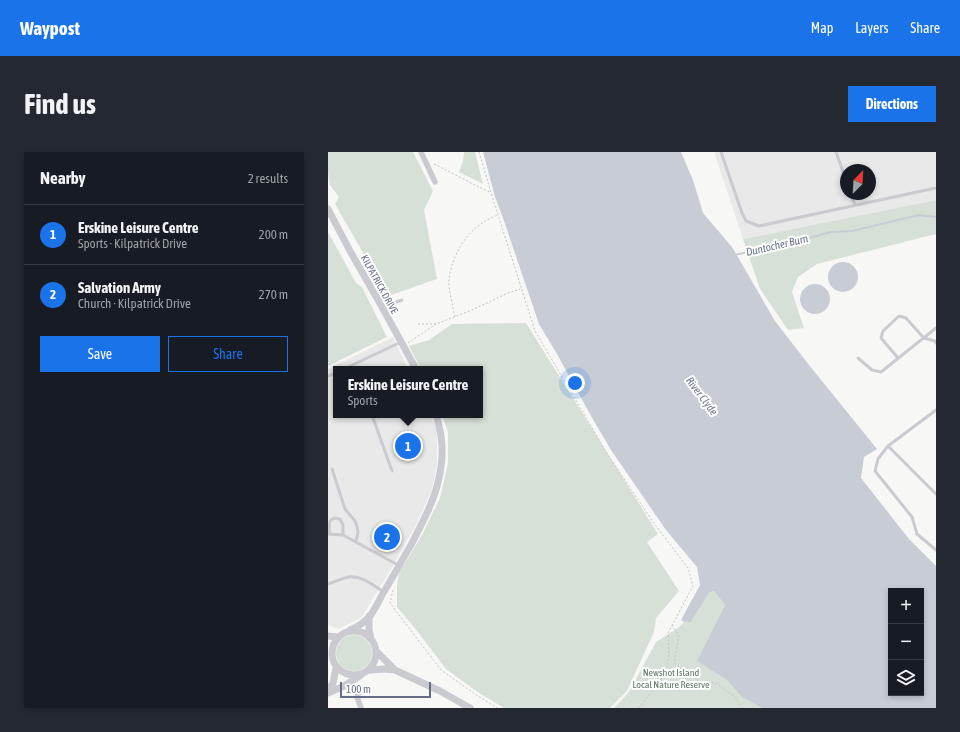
<!DOCTYPE html>
<html lang="en">
<head>
<meta charset="utf-8">
<style>
	body { margin:0; font-family:"Asap Condensed",sans-serif; background:#242831; color:#f1f3f6 }
	.controls { position:absolute; right:12px; bottom:12px; display:grid; overflow:hidden; border-radius:0px; box-shadow:0 2px 6px #0003 }
	.controls button { width:36px; height:36px; display:grid; place-items:center; padding:0; border:0; border-bottom:1px solid #363941; background:#171b24; color:#f1f3f6; font:20px sans-serif }
	.compass { position:absolute; left:512px; top:12px; width:36px; height:36px; border-radius:50%; background:#171b24; box-shadow:0 2px 6px #0003; rotate:24deg }
	.scale { position:absolute; left:12px; bottom:10px; width:91px; box-sizing:border-box; padding-left:4px; border:2px solid #666d87; border-top:0; font-size:11px; line-height:14px; white-space:nowrap; color:#666d87; -webkit-text-stroke:3px #fff; paint-order:stroke }
	.you { position:absolute; left:247px; top:231px; width:14px; height:14px; margin:-10px; border:3px solid #fff; border-radius:50%; background:#1a73e8; box-shadow:0 0 0 6px #1a73e833 }
	.badge { display:grid; place-items:center; width:26px; height:26px; border-radius:50%; background:#1a73e8; color:#fff; font-size:13px; font-weight:700 }
	.pin { position:absolute; translate:-50% -50%; border:2px solid #fff; box-shadow:0 1px 4px #0006 }
	.popup { position:absolute; left:5px; top:214px; width:150px; height:52px; box-sizing:border-box; display:grid; place-content:center; border-radius:0px; background:#171b24; filter:drop-shadow(0 1px 3px #0005); font-size:13px; white-space:nowrap; color:#9ea1a6 }
	.popup b { font-size:15px; color:#f1f3f6 }
	.popup::after { content:''; position:absolute; left:50%; top:100%; margin-left:-8px; border:8px solid transparent; border-top-color:#171b24 }
	.list { margin:0; padding:0; list-style:none }
	h2 { display:flex; justify-content:space-between; align-items:center; height:52px; margin:0; padding:0 16px; font-size:17px }
	h2 small { font-size:13px; font-weight:400; color:#9ea1a6 }
	.list li { display:grid; grid-template-columns:26px 1fr auto; gap:12px; align-items:center; box-sizing:border-box; height:60px; padding:0 16px; border-top:1px solid #363941 }
	.list b { display:block; font-size:15px; white-space:nowrap }
	.list p { margin:0; font-size:13px; white-space:nowrap; color:#9ea1a6 }
	.list em { font-size:13px; font-style:normal; color:#9ea1a6 }
	.actions { display:flex; gap:8px; padding:12px 16px }
	.actions a { flex:1; padding:9px 0; border:1px solid #1a73e8; border-radius:0px; text-align:center; font-size:14px; color:#1a73e8 }
	.actions .main { background:#1a73e8; color:#fff }
	.icon { flex:none; width:22px; height:22px; fill:none; stroke:currentColor; stroke-width:2; stroke-linecap:round; stroke-linejoin:round }
	.map { position:relative; flex:none; width:608px; height:556px; overflow:hidden; border-radius:0px }
	header { display:flex; align-items:center; gap:24px; box-sizing:border-box; height:56px; padding:0 20px; background:#1a73e8; color:#fff }
	header strong { font-size:19px }
	nav { display:flex; gap:22px; margin-inline-start:auto; font-size:14px }
	.intro { display:flex; align-items:center; justify-content:space-between; box-sizing:border-box; height:96px; padding:0 24px }
	h1 { margin:0; font-size:28px }
	.button { padding:10px 18px; border-radius:0px; background:#1a73e8; color:#fff; font-size:14px; font-weight:700 }
	main { display:flex; gap:24px; padding:0 24px }
	aside { flex:1; background:#171b24; border-radius:0px; box-shadow:0 2px 6px #0003 }
	.map>svg:first-child { display:block }
	.built { fill:#e8e9e8; fill-rule:evenodd }
	.green { fill:#d7e0d6 }
	.water { fill:#c8cdd5; fill-rule:evenodd }
	.lines { fill:none; stroke-linecap:round; stroke-linejoin:round }
	.stream { stroke:#c8cdd5; stroke-width:2 }
	.path { stroke:#c3c3c6; stroke-width:1; stroke-dasharray:2 2; stroke-linecap:butt }
	.service { stroke:#cacbd0; stroke-width:3 }
	.minor { stroke:#cacbd0; stroke-width:5.5 }
	.tertiary { stroke:#cacbd0; stroke-width:7 }
	.labels { text-anchor:middle; stroke-width:4; stroke-linejoin:round; paint-order:stroke }
	.street-label { font-size:10px; fill:#666d87; stroke:#fff }
	.park-label { font-size:10px; fill:#617965; stroke:#fff }
	.water-label { font-size:11px; font-style:italic; fill:#67748a; stroke:#fff }
</style>
</head>
<body>
<header>
<strong>Waypost</strong>
<nav><a>Map</a><a>Layers</a><a>Share</a></nav>
</header>
<div class="intro"><h1>Find us</h1><a class="button">Directions</a></div>
<main>
<aside>
<h2>Nearby<small>2 results</small></h2>
<ul class="list">
<li><span class="badge">1</span><div><b>Erskine Leisure Centre</b><p>Sports · Kilpatrick Drive</p></div><em>200 m</em></li>
<li><span class="badge">2</span><div><b>Salvation Army</b><p>Church · Kilpatrick Drive</p></div><em>270 m</em></li>
</ul>
<div class="actions"><a class="main">Save</a><a>Share</a></div>
</aside>
<div class="map">
<svg width="608" height="556" viewBox="0 0 608 556">
	<rect width="100%" height="100%" fill="#f7f8f5"/>
	<path class="built" d="M386 0H608V48L415 87ZM518 18H542V42H518Z
		M65 185 80 217H8V263H102L109 277V313L104 337 90 369 65 414 33 466 10 477 0 473V217Z"/>
	<path class="green" d="M0 0H85L105 39 96 58 109 127 60 144 7 52 11 45 2 33 0 21Z
		M136 0H147L155 32 131 20 135 9Z
		M608 48V82L489 112 470 125 464 140 476 176 460 178 432 137 415 87Z
		M0 80 28 131 34 135 59 185 0 214Z
		M198 171 330 382 319 390 351 439 328 466 326 480 299 539 282 556H176L148 539 118 517 86 475 69 455V434L71 421 94 383 112 346 120 311V280L114 263H152V217H93L81 194 101 188 124 172Z
		M386 439 397 453 370 508V509L399 528 415 545 434 556H286L301 540 328 490 350 476 356 470H363L381 441Z
		M8 501a18 18 0 1 1 36 0a18 18 0 1 1-36 0Z"/>
	<path class="water" d="M155 0H353L365 28 375 61 404 95 447 169 481 213 549 297 536 305 533 326 581 387 608 414V556H434L414 545 399 528 369 509 397 453 386 439 381 441 363 470H356L353 468 372 433 369 415 338 378 283 298 263 264 229 202 211 172 176 69 167 45ZM563 439H593V541H563Z
		M500 125a15 15 0 1 1 30 0a15 15 0 1 1-30 0Z
		M472 147a15 15 0 1 1 30 0a15 15 0 1 1-30 0Z"/>
	<g class="lines">
		<path class="stream" d="M406 103 455 93 503 80 524 79 591 63 608 65"/>
		<path class="path" d="M151 0 165 47 207 179 280 303 325 370 360 416 365 434 340 481 341 501 339 513 332 529 315 551 311 556
			M106 12 159 39 162 40
			M127 165C125 156 120 135 121 127 124 105 136 82 156 70 160 67 165 65 170 63
			M90 172H108L144 158 180 141 192 137
			M80 191 108 172
			M65 438 62 451 113 518 147 542 169 556
			M344 473 351 484 346 510 357 521 373 530 388 531 407 545 414 556"/>
		<path class="service" d="M393 0 414 61 418 69 431 74 608 36
			M508 0 518 28
			M523 42 527 53
			M54 155 74 148
			M530 206 544 218 553 220 608 176
			M570 206 553 186 555 179 571 164 578 166 596 186 607 189 608 191
			M16 217 73 190
			M0 224 8 221
			M608 258 560 294 550 307 547 319 584 365 589 382 608 398
			M44 263 64 319
			M560 294 608 342
			M4 317 17 357 27 369 29 374 30 380 28 390
			M0 382 15 383 70 413
			M2 382 1 376 2 369 6 366 12 367 15 373V383
			M0 432C7 430 14 426 21 425 33 423 46 434 56 440"/>
		<path class="minor" d="M93 0 107 30
			M33 556 29 545 33 536"/>
		<path class="tertiary" d="M0 57 22 99 54 155 88 217
			M41 464V478L43 487
			M22 478C29 475 37 470 42 464 48 456 52 446 57 438 66 423 74 408 83 393 94 371 106 350 111 326 116 303 115 285 108 263
			M4 501a22 22 0 1 1 44 0a22 22 0 1 1-44 0Z
			M0 484 10 485
			M49 500 67 518
			M42 518 57 517 67 518 112 539 142 556
			M0 538 5 531 8 516
			M0 541 16 534 33 523"/>
	</g>
	<g class="labels">
		<g class="street-label">
			<text transform="translate(52 132) rotate(61)" y="4">KILPATRICK DRIVE</text>
		</g>
		<g class="park-label">
			<text x="343" y="524">Newshot Island<tspan x="343" dy="12">Local Nature Reserve</tspan></text>
		</g>
		<g class="water-label">
			<text transform="translate(449 93) rotate(-13)" y="4">Duntocher Burn</text>
			<text transform="translate(374 244) rotate(53)" y="4">River Clyde</text>
		</g>
	</g>
</svg>
<div class="controls">
<button>+</button>
<button>−</button>
<button><svg class="icon" aria-label="layers" viewBox="0 0 24 24"><path d="M12 4l9 5-9 5-9-5zM3 14l9 5 9-5"/></svg></button>
</div>
<svg class="compass" viewBox="-18 -18 36 36"><path d="M0-13l5 13h-10z" fill="#e53935"/><path d="M0 13l5-13h-10z" fill="#9ea1a6"/></svg>
<div class="scale">100 m</div>
<div class="you"></div>
<div class="pin badge" style="left:80px;top:294px">1</div>
<div class="popup"><b>Erskine Leisure Centre</b>Sports</div>
<div class="pin badge" style="left:59px;top:385px">2</div>
</div>
</main>
</body>
</html>
